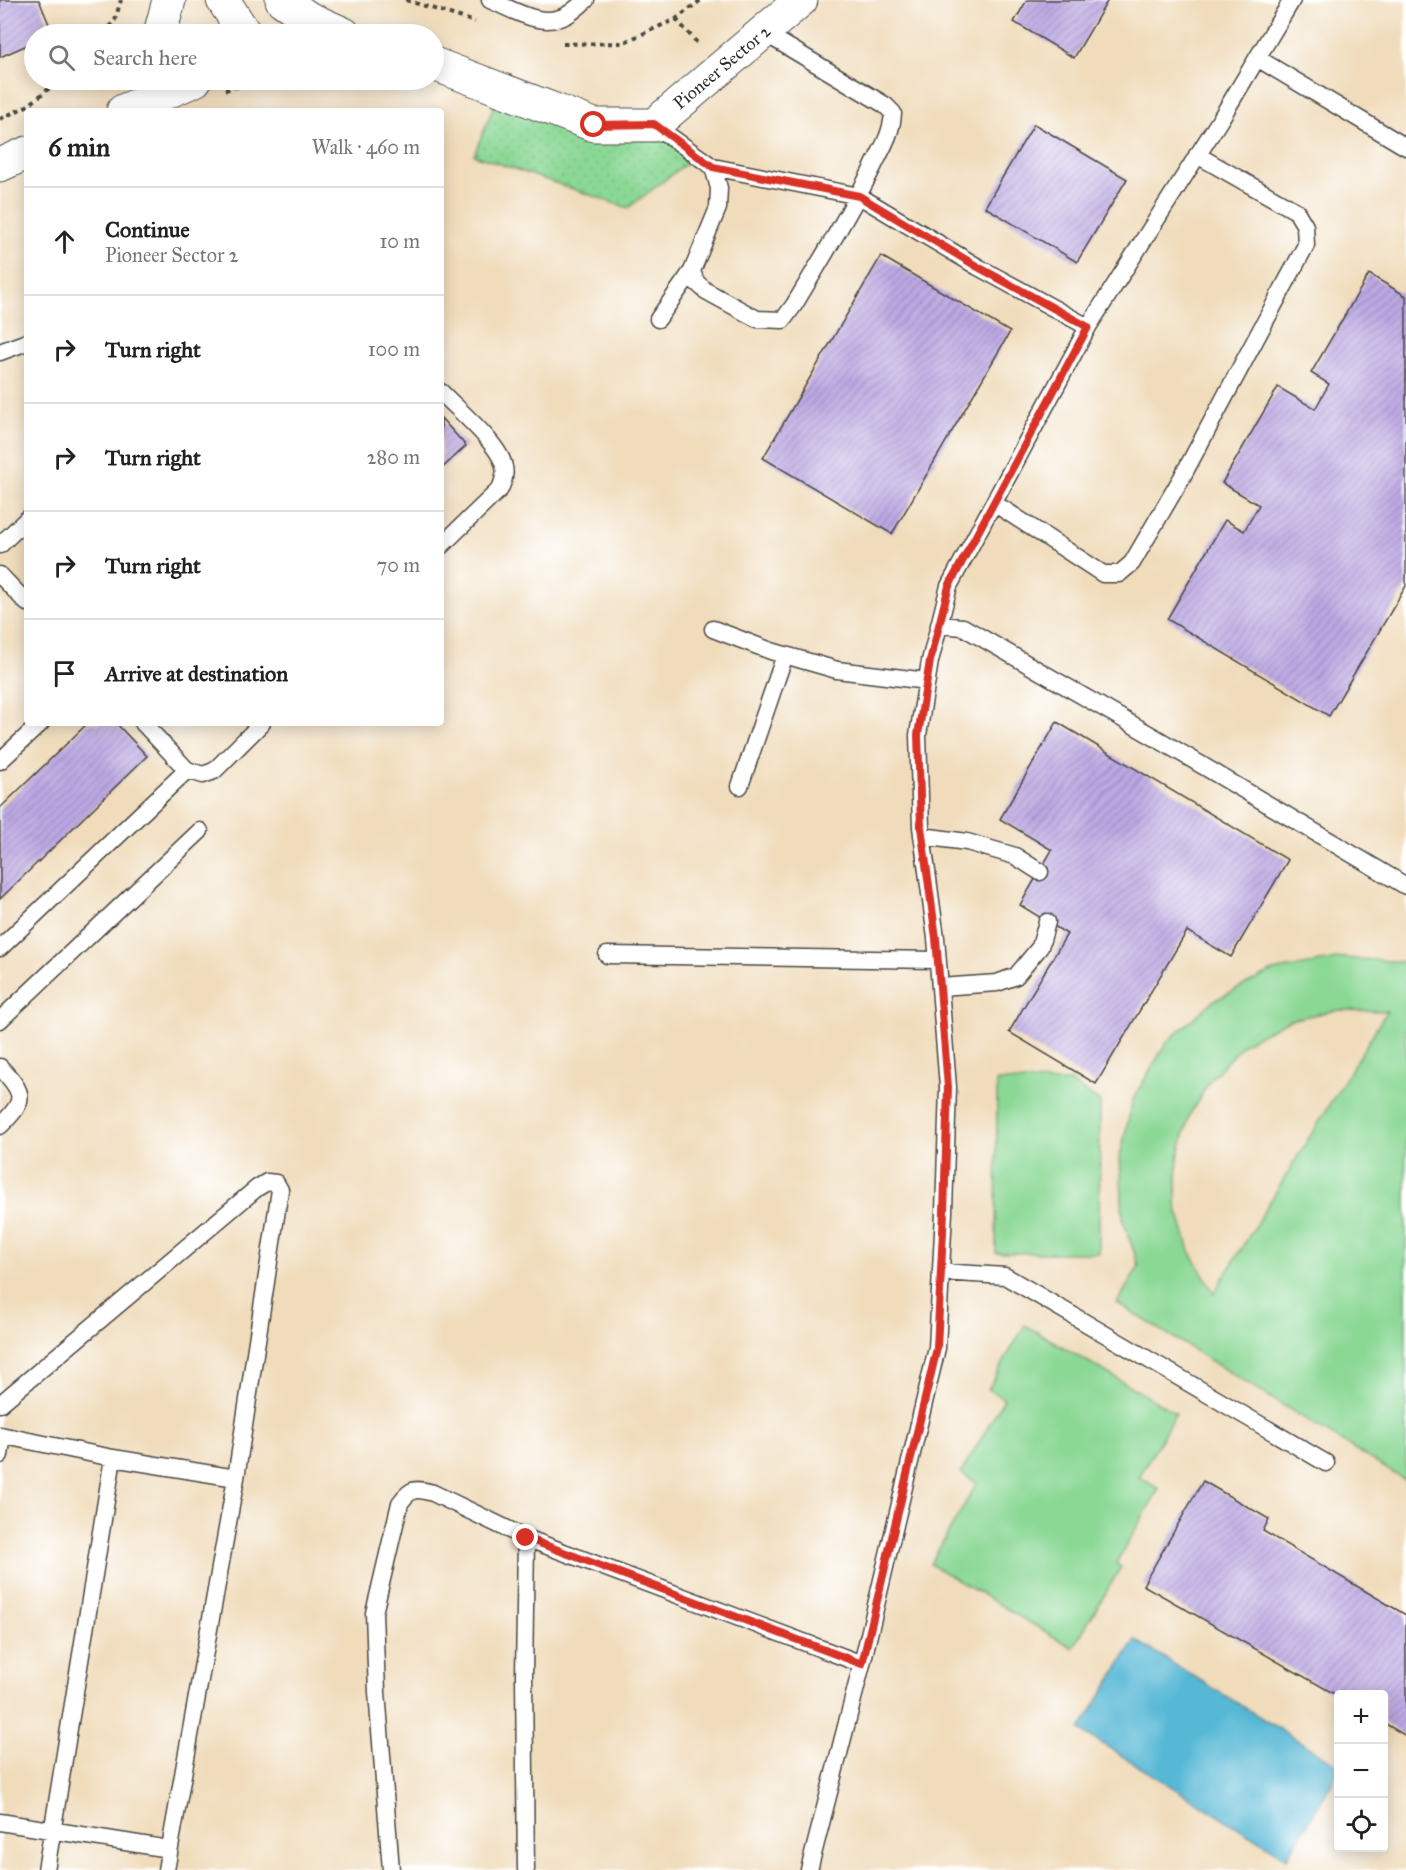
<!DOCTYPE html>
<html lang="en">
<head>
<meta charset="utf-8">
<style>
	body { margin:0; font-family:"IM FELL Great Primer",serif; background:#f6f6f6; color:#222 }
	.controls { position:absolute; right:18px; bottom:18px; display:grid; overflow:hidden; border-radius:6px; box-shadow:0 3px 15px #0003 }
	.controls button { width:54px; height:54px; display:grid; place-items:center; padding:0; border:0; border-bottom:2px solid #e0e0e0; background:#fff; color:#222; font:30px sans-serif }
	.stop { position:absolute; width:18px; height:18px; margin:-14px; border:4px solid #d93025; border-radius:50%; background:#fff }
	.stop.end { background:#d93025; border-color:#fff; box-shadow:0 2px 6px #0008 }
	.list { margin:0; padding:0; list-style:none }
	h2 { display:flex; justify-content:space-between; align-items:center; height:78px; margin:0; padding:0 24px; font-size:26px }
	h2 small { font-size:20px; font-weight:400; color:#767676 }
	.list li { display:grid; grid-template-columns:39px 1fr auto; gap:18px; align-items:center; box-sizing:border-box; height:108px; padding:0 24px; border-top:2px solid #e0e0e0 }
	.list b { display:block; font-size:22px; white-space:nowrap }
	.list p { margin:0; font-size:20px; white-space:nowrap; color:#767676 }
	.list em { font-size:20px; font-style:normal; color:#767676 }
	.icon { flex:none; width:33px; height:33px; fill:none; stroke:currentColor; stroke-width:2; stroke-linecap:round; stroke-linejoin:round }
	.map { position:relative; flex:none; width:1406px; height:1870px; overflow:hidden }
	.search { position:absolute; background:#fff; box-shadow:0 3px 15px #0003; left:24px; top:24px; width:420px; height:66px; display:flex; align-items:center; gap:15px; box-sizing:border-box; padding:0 21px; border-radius:33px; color:#767676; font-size:22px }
	.panel { position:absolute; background:#fff; box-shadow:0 3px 15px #0003; left:24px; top:108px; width:420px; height:618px; border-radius:6px }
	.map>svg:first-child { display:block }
	.grass { fill:url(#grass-dots); stroke:#5b8260; stroke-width:1.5 }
	.park { fill:#8bd895; stroke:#5b8260; stroke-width:1.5; fill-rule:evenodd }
	.water { fill:#56b8d5; stroke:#407280; stroke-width:1.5 }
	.building { fill:url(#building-hatch) }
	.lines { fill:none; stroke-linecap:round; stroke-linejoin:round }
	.service-casing { stroke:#494641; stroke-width:19 }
	.minor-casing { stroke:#494641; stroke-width:35 }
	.path { stroke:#494641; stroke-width:4; stroke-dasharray:4.5 4.5; stroke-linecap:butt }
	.service { stroke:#fff; stroke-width:16 }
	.minor { stroke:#fff; stroke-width:33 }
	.route { stroke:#d93025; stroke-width:8 }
	.labels { text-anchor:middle; stroke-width:4.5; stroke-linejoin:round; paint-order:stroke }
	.street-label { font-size:18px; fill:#2b2b2b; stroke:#fff }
</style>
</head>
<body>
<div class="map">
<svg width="1406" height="1870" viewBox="0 0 1406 1870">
	<defs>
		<pattern id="grass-dots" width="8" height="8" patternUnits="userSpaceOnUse" patternTransform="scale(1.5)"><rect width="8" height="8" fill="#8bd895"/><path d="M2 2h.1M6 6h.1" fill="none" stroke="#78ba81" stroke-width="1.8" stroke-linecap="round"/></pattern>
		<pattern id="building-hatch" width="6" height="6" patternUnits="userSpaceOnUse" patternTransform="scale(1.5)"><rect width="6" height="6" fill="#bda9e4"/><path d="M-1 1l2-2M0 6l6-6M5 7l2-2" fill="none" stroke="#9a8ab9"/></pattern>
	</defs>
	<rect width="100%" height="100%" fill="#fff"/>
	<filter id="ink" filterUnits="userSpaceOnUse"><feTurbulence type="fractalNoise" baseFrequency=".0167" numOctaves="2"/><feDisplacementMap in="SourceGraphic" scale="12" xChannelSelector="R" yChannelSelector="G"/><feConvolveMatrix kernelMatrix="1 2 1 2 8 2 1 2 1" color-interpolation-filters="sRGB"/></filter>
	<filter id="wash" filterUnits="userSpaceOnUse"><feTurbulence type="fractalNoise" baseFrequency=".008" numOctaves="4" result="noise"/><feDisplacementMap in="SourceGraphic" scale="24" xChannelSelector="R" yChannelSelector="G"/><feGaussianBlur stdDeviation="1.35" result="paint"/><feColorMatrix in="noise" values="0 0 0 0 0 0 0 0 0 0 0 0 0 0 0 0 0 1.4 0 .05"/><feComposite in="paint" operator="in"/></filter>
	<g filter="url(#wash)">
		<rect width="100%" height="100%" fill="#f0dcbb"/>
		<path class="grass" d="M499 93 654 126 696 156 628 208 474 155Z"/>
		<path class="park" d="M1342 958 1406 962V1481L1117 1303 1139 1266 1123 1220 1120 1156 1133 1099 1167 1042 1213 1001 1273 971ZM1337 1010 1387 1011 1214 1293 1190 1251 1176 1205 1178 1158 1189 1116 1210 1080 1244 1043 1289 1020Z
			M997 1081 1070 1082 1100 1102 1099 1253H996Z
			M1025 1325 1176 1413 1139 1477 1159 1489 1116 1563 1121 1567 1073 1648 930 1564 977 1483 961 1473 1004 1399 988 1389Z"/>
		<path class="water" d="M1135 1640 1338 1765V1773L1287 1858 1080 1730Z"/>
		<g id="blocks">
			<path class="building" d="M0 0H39L53 34H34V42L0 57Z
				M1027 0H1108L1074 58 1014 22Z
				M1034 124 1127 179 1077 262 985 207Z
				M881 256 1010 332 892 534 763 458Z
				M1369 274 1406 296V586L1329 716 1167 619 1225 520 1244 531 1259 505 1222 483 1278 387 1315 409 1329 384 1311 373Z
				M441 418 466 446 441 469Z
				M1057 722 1288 860 1231 957 1187 931 1096 1084 1009 1032 1067 934 1020 905 1052 850 1000 819Z
				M88 723H116L147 756 0 899V808Z
				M1203 1481 1269 1519 1263 1531 1406 1615V1736L1384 1723V1694H1338V1696L1143 1585Z"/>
		</g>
	</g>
	<g filter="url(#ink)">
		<use href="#blocks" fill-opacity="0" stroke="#494641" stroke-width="1.5"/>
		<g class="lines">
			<g class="service-casing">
				<path id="service" d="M490 0C514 10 542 29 567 15 574 11 580 5 586 0
					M1257 58 1406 147
					M654 125 713 167 859 196 978 267 1088 327
					M713 167 719 188 718 208 692 271 696 282 706 291 757 319 783 320 794 305C821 260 849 215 872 169 881 150 892 134 893 113L885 105 763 32
					M658 319 692 271
					M0 352 27 342
					M441 392C457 409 501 445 504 467 506 475 503 482 500 489L441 546
					M994 503 1103 574H1119L1132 563 1181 479 1306 245 1305 226 1296 211 1197 155
					M0 545 27 519
					M0 575 27 603
					M939 625 963 627 1161 741 1406 886
					M713 629 771 651 837 670 927 681
					M143 723 187 770 203 775 214 771 262 723
					M0 761 41 723
					M740 786 785 655
					M922 836 967 842 1015 856 1040 872
					M0 948 187 770
					M607 955 937 960
					M940 987 997 983 1016 976 1040 947 1047 922
					M0 1020 200 831
					M0 1067C25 1094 27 1100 0 1126
					M941 1272 1005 1276 1326 1463
					M0 1404 257 1188 267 1182 276 1183 280 1190 236 1478 166 1870
					M0 1435 113 1458 236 1478
					M0 1455 3 1436
					M526 1538 524 1677 526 1870
					M0 1822 169 1849
					M46 1870 113 1458
					M391 1870 377 1692 374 1613 400 1503C411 1488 415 1488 433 1493L526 1538 862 1664
					M809 1870 862 1664 937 1348 944 1212 948 1087 936 938 921 827 918 735 930 661 949 586 1088 327 1220 120 1292 0"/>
			</g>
			<g class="minor-casing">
				<path id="minor" d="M223 0 245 34
					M282 0 308 18 344 34
					M160 34 169 0
					M434 64 594 125H654L801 0
					M123 111 195 80
					M0 165 27 153"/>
			</g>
			<path class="path" d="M406 0 475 22
				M676 19 699 45
				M103 34 115 20 121 0
				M563 44 622 43 676 19 701 0
				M388 80 410 88
				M225 90 262 80
				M0 119 29 105 59 80"/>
			<use href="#service" class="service"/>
			<use href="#minor" class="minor"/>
		</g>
	</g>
	<g class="lines" filter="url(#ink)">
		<path class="route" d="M526 1538 862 1664 937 1348 944 1212 948 1087 936 938 921 827 918 735 930 661 949 586 1088 327 978 267 859 196 713 167 654 124 594 125"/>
	</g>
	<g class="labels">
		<g class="street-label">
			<text transform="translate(722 67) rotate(-40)" y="6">Pioneer Sector 2</text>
		</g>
	</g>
</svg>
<div class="controls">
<button>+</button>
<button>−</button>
<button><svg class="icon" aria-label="locate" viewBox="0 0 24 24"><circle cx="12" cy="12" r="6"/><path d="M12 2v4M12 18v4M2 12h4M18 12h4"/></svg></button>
</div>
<div class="stop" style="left:594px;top:125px"></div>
<div class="stop end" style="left:526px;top:1538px"></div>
<div class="search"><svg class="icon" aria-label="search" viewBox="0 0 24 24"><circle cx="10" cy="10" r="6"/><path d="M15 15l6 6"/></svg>Search here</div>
<section class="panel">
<h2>6 min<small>Walk · 460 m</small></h2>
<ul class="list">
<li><svg class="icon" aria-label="ahead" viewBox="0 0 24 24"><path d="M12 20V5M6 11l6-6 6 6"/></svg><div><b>Continue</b><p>Pioneer Sector 2</p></div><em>10 m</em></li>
<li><svg class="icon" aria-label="right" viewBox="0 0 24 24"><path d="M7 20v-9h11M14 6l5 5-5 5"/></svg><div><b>Turn right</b></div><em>100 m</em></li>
<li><svg class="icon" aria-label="right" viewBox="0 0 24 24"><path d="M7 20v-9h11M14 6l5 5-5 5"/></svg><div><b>Turn right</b></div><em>280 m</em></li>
<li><svg class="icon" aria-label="right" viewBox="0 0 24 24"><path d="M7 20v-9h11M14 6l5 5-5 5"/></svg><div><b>Turn right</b></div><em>70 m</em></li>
<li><svg class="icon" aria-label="arrive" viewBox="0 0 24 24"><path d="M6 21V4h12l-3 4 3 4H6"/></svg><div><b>Arrive at destination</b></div></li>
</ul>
</section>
</div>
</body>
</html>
